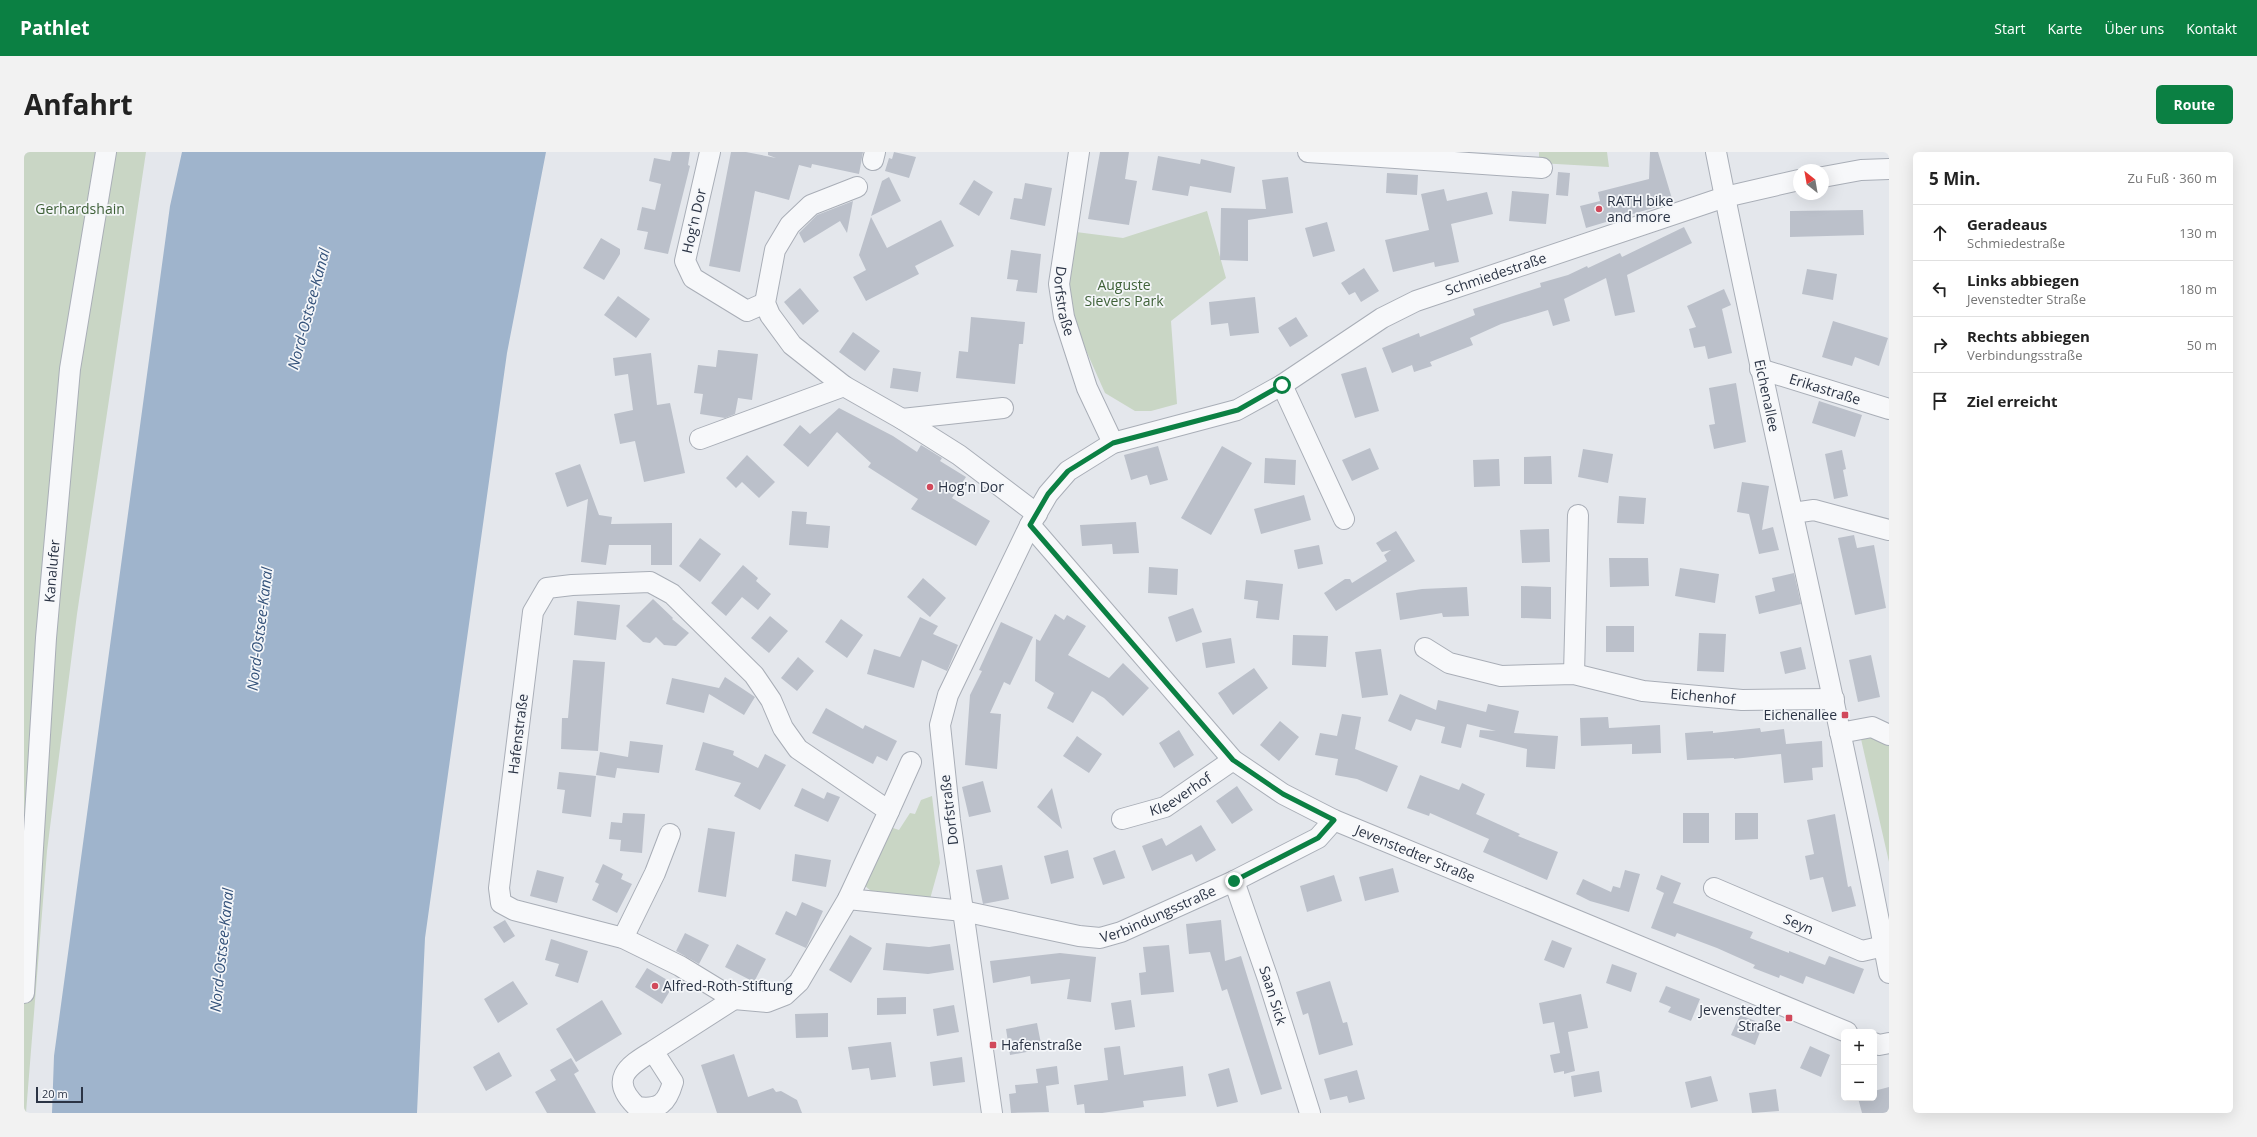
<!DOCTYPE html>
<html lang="de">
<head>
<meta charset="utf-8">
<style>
	body { margin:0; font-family:"Open Sans",sans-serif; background:#f2f2f2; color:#222 }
	.controls { position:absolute; right:12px; bottom:12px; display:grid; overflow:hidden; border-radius:6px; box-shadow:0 4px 16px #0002 }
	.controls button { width:36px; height:36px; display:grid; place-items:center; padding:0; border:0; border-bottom:1px solid #e0e0e0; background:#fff; color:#222; font:20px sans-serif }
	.compass { position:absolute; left:1769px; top:12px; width:36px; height:36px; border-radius:50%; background:#fff; box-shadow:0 4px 16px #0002; rotate:329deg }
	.scale { position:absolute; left:12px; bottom:10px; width:47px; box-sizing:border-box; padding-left:4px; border:2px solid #2b3445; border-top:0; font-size:11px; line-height:14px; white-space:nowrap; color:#2b3445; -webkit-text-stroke:3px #f4f6f9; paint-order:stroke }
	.stop { position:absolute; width:12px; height:12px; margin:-9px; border:3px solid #0b8043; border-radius:50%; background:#fff }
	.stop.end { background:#0b8043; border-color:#fff; box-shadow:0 1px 4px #0008 }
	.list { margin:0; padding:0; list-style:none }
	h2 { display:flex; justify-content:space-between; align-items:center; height:52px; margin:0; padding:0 16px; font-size:17px }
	h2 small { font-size:13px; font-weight:400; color:#767676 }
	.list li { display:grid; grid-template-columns:26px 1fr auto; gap:12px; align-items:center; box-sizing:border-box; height:56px; padding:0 16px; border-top:1px solid #e0e0e0 }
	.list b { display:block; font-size:15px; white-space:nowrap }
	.list p { margin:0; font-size:13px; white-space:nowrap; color:#767676 }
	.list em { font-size:13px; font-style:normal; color:#767676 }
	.icon { flex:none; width:22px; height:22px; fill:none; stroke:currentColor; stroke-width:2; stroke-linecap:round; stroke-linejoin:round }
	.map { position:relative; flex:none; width:1865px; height:961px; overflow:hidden; border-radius:6px }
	header { display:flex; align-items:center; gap:24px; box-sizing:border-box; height:56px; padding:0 20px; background:#0b8043; color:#fff }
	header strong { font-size:19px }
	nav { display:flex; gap:22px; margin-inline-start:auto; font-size:14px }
	.intro { display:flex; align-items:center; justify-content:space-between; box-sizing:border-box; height:96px; padding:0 24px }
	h1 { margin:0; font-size:28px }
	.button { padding:10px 18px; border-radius:6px; background:#0b8043; color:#fff; font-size:14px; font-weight:700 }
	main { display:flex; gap:24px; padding:0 24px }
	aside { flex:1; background:#fff; border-radius:6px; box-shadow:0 4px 16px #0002 }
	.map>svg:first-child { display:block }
	.green { fill:#c9d6c5 }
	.water { fill:#9fb4cc }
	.building { fill:#bbc0ca }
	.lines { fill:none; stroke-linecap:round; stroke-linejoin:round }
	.minor-casing { stroke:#a9aeb7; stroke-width:22 }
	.minor { stroke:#f7f8fa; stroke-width:20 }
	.route { stroke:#0b8043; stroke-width:5 }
	.poi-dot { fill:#d1495b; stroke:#f4f6f9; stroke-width:1.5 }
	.labels { text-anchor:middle; stroke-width:3.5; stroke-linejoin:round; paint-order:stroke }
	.poi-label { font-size:14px; fill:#2b3445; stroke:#f4f6f9; text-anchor:start }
	.park-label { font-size:14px; fill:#3f6138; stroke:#f4f6f9 }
	.street-label { font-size:14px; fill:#2b3445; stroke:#f4f6f9 }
	.water-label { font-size:15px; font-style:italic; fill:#34527a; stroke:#f4f6f9 }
</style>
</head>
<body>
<header>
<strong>Pathlet</strong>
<nav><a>Start</a><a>Karte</a><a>Über uns</a><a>Kontakt</a></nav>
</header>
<div class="intro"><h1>Anfahrt</h1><a class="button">Route</a></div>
<main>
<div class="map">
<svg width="1865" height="961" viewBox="0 0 1865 961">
	<rect width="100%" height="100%" fill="#e4e7ec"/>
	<path class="green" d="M0 0H122L53 462 23 699 2 961H0Z
		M1515 0H1583L1585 15 1515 11Z
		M1183 59 1202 126 1147 169 1153 252 1127 259H1111L1081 241 1048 167 1044 131 1052 80 1099 86Z
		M1848 582 1865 591V710L1837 587Z
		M908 644 916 711 906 747 847 739 840 733 869 676 875 678 886 661 891 662 897 648Z"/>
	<path class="water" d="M158 0H522L483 201 401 786 393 961H28L30 904 146 54Z"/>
	<path class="building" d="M648 0H666L664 13 666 14 644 102 620 97 624 80 613 78 618 55 631 58 637 32 625 29 630 6 646 9Z
		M707 0H722L752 6 744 3V0H839L835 22 788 12 787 16 775 13 765 48 731 39 716 120 685 114Z
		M870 0 892 5 885 26 861 19 865 6 868 7Z
		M1076 0H1105L1101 27 1113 29 1105 73 1064 67Z
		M1626 0H1634L1649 50 1562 76 1556 54 1576 49 1574 40 1625 27Z
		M1134 4 1176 12 1177 7 1211 15 1207 41 1166 34 1164 44 1128 38Z
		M1534 20 1546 21 1544 44 1532 43Z
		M1363 21 1394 23 1393 43 1362 41Z
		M865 25 877 49 847 64 858 29Z
		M1264 25 1269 61 1224 68V109L1196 108 1197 56 1242 57 1238 28Z
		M950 28 969 40 955 64 935 52Z
		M1001 31 1028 36 1021 74 986 67 990 46 998 47Z
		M1420 37 1423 49 1463 40 1469 62 1427 72 1435 110 1411 115 1410 110 1369 120 1361 88 1405 78 1397 42Z
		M1488 39 1525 42 1522 72 1485 69Z
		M829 49 823 81 816 69 780 91 775 81 793 63Z
		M1839 58 1840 83 1766 85V59Z
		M847 65 863 96 917 68 930 94 891 114 895 122 842 149 829 125 842 118 835 103Z
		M1303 70 1311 99 1289 105 1281 76Z
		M1660 75 1668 91 1603 123 1611 160 1591 164 1582 126 1540 147 1546 169 1529 174 1524 158 1477 172 1446 186 1449 193 1406 210 1408 214 1390 220 1388 213 1368 221 1358 196 1395 181 1396 185 1451 163 1449 157 1517 135 1516 131 1544 123 1563 114 1564 116 1596 101 1598 105Z
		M577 86 596 97V102L580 128 559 116Z
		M987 98 1017 102 1013 141 992 139 994 128 983 127Z
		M1340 116 1355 139 1337 150 1331 140 1325 143 1317 131Z
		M1783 117 1813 122 1809 148 1778 142Z
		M776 136 795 159 779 173 760 150Z
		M1700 137 1707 153 1698 157 1708 201 1684 207 1681 194 1670 196 1665 177 1672 175 1663 154Z
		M594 144 626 167 612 186 580 163Z
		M1231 145 1235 181 1206 184 1204 171 1187 173 1185 150Z
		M947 165 1001 170 999 192H995L991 232 932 226 935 199 944 200Z
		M1272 165 1284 184 1266 195 1254 176Z
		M1809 169 1864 186 1855 214 1831 205 1828 214 1798 205Z
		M829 180 856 199 841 219 815 200Z
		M694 198 734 202 728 248 714 246 711 262 701 266 676 262 679 242 670 241 674 213 692 215Z
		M627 201 633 253 646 251 661 321 620 330 611 289 596 292 590 262 609 258 604 222 591 224 589 206Z
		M1342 215 1355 259 1331 266 1317 222Z
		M869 216 897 220 894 240 866 236Z
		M1712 231 1722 290 1690 297 1685 273 1691 272 1685 236Z
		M1795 249 1838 263 1831 285 1788 271Z
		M815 256 869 284 893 300 897 293 918 306 916 309 942 325 928 346 966 369 952 394 887 357 894 347 844 315 847 311 813 280 784 315 759 293 776 273 786 282Z
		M1134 294 1144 328 1126 333 1123 323 1107 328 1100 303Z
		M1198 294 1228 311 1187 383 1157 366Z
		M1346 296 1355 317 1328 329 1318 308Z
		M1559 297 1589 302 1584 331 1554 325Z
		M1818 298 1822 317 1819 318 1824 344 1810 347 1801 302Z
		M723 303 751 330 735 346 718 330 712 336 702 326Z
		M1527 304 1528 332H1500V305Z
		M1241 306 1272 308 1271 333 1240 331Z
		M1475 307 1476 334 1450 335 1449 308Z
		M556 312 575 363 588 365 587 372 648 371V413H627V393H585L582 413 557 410 564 347 543 355 531 321Z
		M1718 330 1745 334 1738 378 1749 375 1755 398 1735 402 1725 362 1713 360Z
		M1280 343 1287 368 1237 382 1230 357Z
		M1595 344 1622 346 1620 372 1593 371Z
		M768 359 783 360 782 372 806 374 804 396 765 393Z
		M1112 370 1115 401 1089 402 1088 392 1058 394 1056 373Z
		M1525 377 1526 410 1498 411 1496 378Z
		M1372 379 1391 409 1312 459 1300 441 1321 427H1326L1328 431 1363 409 1360 403 1367 398 1358 400 1352 391Z
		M1830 383 1833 396 1850 393 1862 456 1831 463 1814 386Z
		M676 386 697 402 676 430 655 414Z
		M1295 393 1299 412 1274 417 1270 398Z
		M1585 406H1624L1625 434 1586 435Z
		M719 413 734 426 732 429 747 442 734 458 718 445 702 464 687 451Z
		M1125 415 1154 417 1153 443 1124 441Z
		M1656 416 1695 422 1691 451 1651 444Z
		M1770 421 1777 452 1735 462 1731 444 1751 439 1748 426Z
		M899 426 922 446 906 465 883 445Z
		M1222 428 1259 432 1255 468 1232 466 1234 449 1220 447Z
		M1497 434 1527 435V467L1497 466Z
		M1443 435 1445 464 1419 465 1418 461 1376 468 1372 441 1398 437Z
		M629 447 649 466 648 467 665 481 652 494 640 493 632 485 626 491 619 490 602 474Z
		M553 449 596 453 592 488 550 483Z
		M1169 456 1178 480 1152 490 1144 465Z
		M1031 462 1040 468 1043 463 1062 474 1044 503 1085 526 1099 511 1125 536 1099 564 1080 546 1068 539 1049 571 1023 556 1030 541 1011 529 1012 487 1016 489Z
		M746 464 764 479 745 501 727 486Z
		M896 465 914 474 909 482 934 493 923 519 898 508 890 536 843 522 850 497 876 505Z
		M817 467 839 483 823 506 801 490Z
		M977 470 1009 485 986 533 980 530 966 561 977 562 973 617 941 613 946 543 958 519 955 518Z
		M1582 474H1610V500H1582Z
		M1675 481 1702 482 1700 520 1673 519Z
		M1269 483 1304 484 1302 515 1268 513Z
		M1207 486 1211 511 1182 516 1178 491Z
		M1777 495 1782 517 1761 522 1756 500Z
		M1357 497 1364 543 1338 546 1331 500Z
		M1847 503 1856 545 1834 550 1825 508Z
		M774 505 790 519 773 539 757 526Z
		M549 508 581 510 574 599 537 597 538 566H544Z
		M1230 516 1244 536 1209 563 1194 541Z
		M701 525 731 545 720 563 685 542 680 561 642 552 648 526 695 536Z
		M1376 542 1412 558 1414 548 1462 560 1464 552 1495 559 1490 581 1534 584 1531 617 1502 615 1503 597 1455 585 1456 578 1472 579 1443 572 1437 596 1417 591 1421 575 1392 567 1387 579 1364 569Z
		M802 556 839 577 841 573 873 589 863 609 853 604 849 612 788 581Z
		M1318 562 1337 565 1331 597 1374 614 1363 640 1333 627 1311 623 1314 607 1291 603 1296 581 1313 584Z
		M1584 565 1585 576 1636 573 1637 601 1608 602V592L1557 594 1556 566Z
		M1256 569 1275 585 1255 609 1236 593Z
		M1736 576 1737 580 1760 577 1762 592 1798 589 1799 615 1788 616 1789 628 1760 631 1757 602 1710 607V606L1663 608 1661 581 1689 579V581Z
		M1155 578 1170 603 1150 616 1135 591Z
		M1053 584 1078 602 1065 621 1039 604Z
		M606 589 639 593 635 621 593 616 591 626 572 623 576 600 604 605Z
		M679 590 710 599 709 603 734 616 741 602 762 613 736 658 710 644 717 631 671 618Z
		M535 620 572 624 567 665 538 661 541 638 533 637Z
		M1396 623 1435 638 1438 631 1461 642 1452 662 1496 682 1494 684 1534 700 1523 728 1459 700 1465 687 1406 661 1405 664 1383 656Z
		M959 629 967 660 945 665 938 635Z
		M1213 634 1229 658 1208 672 1192 649Z
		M778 636 800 647 803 640 816 645 804 670 770 654Z
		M1028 636 1038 677 1013 655Z
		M599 661 621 662 618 701 596 699 597 688 585 687 587 670 598 671Z
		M1659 661H1685V691H1659Z
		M1711 661H1734V687L1711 688Z
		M1811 662 1824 735 1827 734 1832 754 1808 760 1799 725 1786 728 1781 704 1790 702 1783 668Z
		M1177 673 1192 698 1172 710 1168 702 1128 719 1118 694 1138 686 1142 694Z
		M684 676 711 680 702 745 674 740Z
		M1044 698 1050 726 1027 732 1020 704Z
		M1091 698 1101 726 1079 733 1069 706Z
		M771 702 807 708 802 735 768 729Z
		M579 712 599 722 597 727 608 732 593 761 568 748 575 732 571 730Z
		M978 713 985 747 959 752 952 718Z
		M1369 716 1375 740 1341 749 1335 725Z
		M513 718 540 725 533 751 506 744Z
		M1601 718 1616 722 1605 760 1566 749 1552 742 1559 727 1587 740 1589 734 1596 736Z
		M1310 723 1318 749 1283 760 1276 734Z
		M1637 723 1657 731 1649 751 1729 780 1726 786 1765 801V799L1801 813 1805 804 1840 817 1830 842 1782 824 1779 832 1756 823 1755 826 1729 816 1731 813 1693 796 1653 781 1651 785 1627 776 1640 741 1632 737Z
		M778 750 799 759 782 796 751 782 762 759 772 764Z
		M481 768 491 784 480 791 469 775Z
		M1197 768 1201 809 1217 804 1258 937 1237 943 1203 837 1198 839 1186 800 1165 802 1162 772Z
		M661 781 685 793 675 812 652 799Z
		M826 783 848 796 827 831 805 818Z
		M527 787 564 799 554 831 531 824 535 812 521 808Z
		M1528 788 1548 796 1540 816 1520 808Z
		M862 791 905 795 926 792 930 818 904 822 859 818Z
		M713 792 742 807 730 830 701 815Z
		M1145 793 1150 840 1117 843 1115 821 1122 820 1119 795Z
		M1036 801 1072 805 1067 850 1043 847 1046 827 1007 832 1006 824 969 831 966 809Z
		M1588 812 1613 821 1607 840 1582 831Z
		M623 816 650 832 638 852 611 835Z
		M489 829 504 852 474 871 460 847Z
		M1306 829 1319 871 1323 870 1329 893 1295 903 1284 861 1279 863 1272 840Z
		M1642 834 1676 847 1667 869 1644 860 1647 855 1635 850Z
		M1557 842 1564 876 1544 880 1551 919 1540 922V919L1530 921 1526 903 1536 901 1530 870 1519 872 1515 851Z
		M882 845V862L853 863V846Z
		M578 848 598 882 552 910 532 877Z
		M1107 848 1111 875 1091 878 1087 851Z
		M930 853 935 880 913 884 909 857Z
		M804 861V885L772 886 771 862Z
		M1716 863 1739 872 1731 893 1707 883Z
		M1013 871 1018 897 986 903 982 877Z
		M867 890 872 925 847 928 845 916 828 918 824 895Z
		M1096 894 1100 923 1159 914 1162 944 1119 949 1120 955 1078 961H1061L1060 952 1053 953 1050 933 1084 928 1080 896Z
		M1786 894 1806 903 1797 925 1776 916Z
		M475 900 488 924 462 939 449 915Z
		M710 902 724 945 749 936 752 940 757 939 773 948 778 961H693L677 913Z
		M938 905 941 930 909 934 906 910Z
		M547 906 555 919 550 922 572 961H523L511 940 532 928 526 918Z
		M1033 914 1035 932 1022 934 1025 960 987 961 985 942 992 941 991 933 1014 931 1012 917Z
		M1205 916 1214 950 1193 955 1184 922Z
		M1333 918 1341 947 1325 951 1323 944 1306 948 1300 927Z
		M1575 919 1578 940 1550 945 1547 924Z
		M1687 924 1694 949 1667 956 1661 930Z
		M1865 935V961H1838L1834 946H1850V939Z
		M1752 937 1755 959 1728 961 1725 941Z"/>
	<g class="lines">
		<g class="minor-casing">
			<g id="minor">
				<path d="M686 0 661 109 669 126 723 159 741 151"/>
				<path id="s1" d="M1055 0 1035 132 1040 165 1063 236 1089 291"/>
				<path d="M1284 0 1518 16"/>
				<path id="s2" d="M1692 0C1746 274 1813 546 1865 821"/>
				<path d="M849 8 851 0"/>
				<path d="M1799 25 1837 18 1865 17"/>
				<path d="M833 35 787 53 766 73 751 98 741 151 746 163 768 193 820 234 878 267 935 303 1013 362"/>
				<path id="s3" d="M1736 217 1865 257"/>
				<path d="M1258 233 1320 367"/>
				<path d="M878 267 979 256"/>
				<path d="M676 287 820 234"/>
				<path d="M1769 361 1790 358 1865 378"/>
				<path id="s4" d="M1006 373 1209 608 1259 642 1310 668 1823 880"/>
				<path d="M626 430 648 442 730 523 747 548 759 576 774 597 865 659 824 747 775 830 761 843 743 850 710 847 656 814 599 786 490 758 477 751 475 736 509 460 523 436 548 433Z"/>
				<path id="s5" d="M1401 496 1425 511 1477 524 1550 522 1619 539 1718 548 1810 547"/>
				<path d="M1550 522 1554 363"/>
				<path d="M1816 581 1848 575 1865 583"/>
				<path d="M865 659 887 610"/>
				<path id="s6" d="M1098 667 1141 655 1209 608"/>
				<path id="s7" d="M1210 729 1244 827 1286 961"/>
				<path id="s8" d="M1690 736 1838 799 1860 794"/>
				<path id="s9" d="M824 747 939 759 1055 784 1076 786 1097 780 1210 729 1294 686 1310 668"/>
				<path d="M599 786 631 721 646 682"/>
				<path id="s10" d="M0 841 22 486 46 217 82 0"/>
				<path d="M1850 891 1855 893 1865 891"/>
				<path d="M629 899C602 915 585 928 613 955 636 958 643 951 649 930L629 899 710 847"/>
				<path id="s11" d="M968 961 926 668 916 573 924 543 1006 373 1024 342 1044 319 1089 291 1213 258 1258 233 1358 166 1392 149 1701 45 1775 28"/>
			</g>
		</g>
		<use href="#minor" class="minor"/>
	</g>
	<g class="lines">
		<path class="route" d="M1210 729 1294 686 1310 668 1259 642 1209 608 1006 373 1024 342 1044 319 1089 291 1214 258 1258 233"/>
	</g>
	<g class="poi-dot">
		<circle cx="1575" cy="57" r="4"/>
		<circle cx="906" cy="335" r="4"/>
		<rect x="1817" y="559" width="8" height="8" rx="2"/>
		<circle cx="631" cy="834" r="4"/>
		<rect x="1761" y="862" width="8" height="8" rx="2"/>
		<rect x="965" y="889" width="8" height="8" rx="2"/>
	</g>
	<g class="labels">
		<g class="poi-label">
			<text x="1583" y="54">RATH bike<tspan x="1583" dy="16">and more</tspan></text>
			<text x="914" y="340">Hog'n Dor</text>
			<text x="1813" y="568" text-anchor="end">Eichenallee</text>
			<text x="639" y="839">Alfred-Roth-Stiftung</text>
			<text x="1757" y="863" text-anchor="end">Jevenstedter<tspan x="1757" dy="16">Straße</tspan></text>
			<text x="977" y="898">Hafenstraße</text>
		</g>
		<g class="park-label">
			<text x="56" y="62">Gerhardshain</text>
			<text x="1100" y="138">Auguste<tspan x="1100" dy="16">Sievers Park</tspan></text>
		</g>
		<g class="street-label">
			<text transform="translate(670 69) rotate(-77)" y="5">Hog'n Dor</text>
			<text dy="5" stroke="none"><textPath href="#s11" startOffset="1153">Schmiedestraße</textPath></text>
			<text dy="5" stroke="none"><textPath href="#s1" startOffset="151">Dorfstraße</textPath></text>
			<text dy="5" stroke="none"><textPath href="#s3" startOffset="68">Erikastraße</textPath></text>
			<text dy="5" stroke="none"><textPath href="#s2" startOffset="249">Eichenallee</textPath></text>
			<text dy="5" stroke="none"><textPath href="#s10" startOffset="423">Kanalufer</textPath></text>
			<text dy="5" stroke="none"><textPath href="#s5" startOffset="286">Eichenhof</textPath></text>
			<text transform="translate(494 582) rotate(-83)" y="5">Hafenstraße</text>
			<text dy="5" stroke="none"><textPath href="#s6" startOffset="64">Kleeverhof</textPath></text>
			<text transform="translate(925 658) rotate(-97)" y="5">Dorfstraße</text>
			<text dy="5" stroke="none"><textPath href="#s4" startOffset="516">Jevenstedter Straße</textPath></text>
			<text dy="5" stroke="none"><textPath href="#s9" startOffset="318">Verbindungsstraße</textPath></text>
			<text dy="5" stroke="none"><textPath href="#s8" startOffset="92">Seyn</textPath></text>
			<text dy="5" stroke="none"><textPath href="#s7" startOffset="121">Saan Sick</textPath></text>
		</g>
		<g class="water-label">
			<text transform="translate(285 157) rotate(-75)" y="5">Nord-Ostsee-Kanal</text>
			<text transform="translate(236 477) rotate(-83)" y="5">Nord-Ostsee-Kanal</text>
			<text transform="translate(198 798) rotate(-84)" y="5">Nord-Ostsee-Kanal</text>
		</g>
	</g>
</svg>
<div class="controls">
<button>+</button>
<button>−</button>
</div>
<svg class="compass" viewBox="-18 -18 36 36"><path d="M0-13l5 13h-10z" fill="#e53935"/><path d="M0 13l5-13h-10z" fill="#767676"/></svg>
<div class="scale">20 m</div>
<div class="stop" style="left:1258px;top:233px"></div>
<div class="stop end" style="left:1210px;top:729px"></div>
</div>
<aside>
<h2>5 Min.<small>Zu Fuß · 360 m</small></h2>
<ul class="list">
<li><svg class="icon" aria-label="ahead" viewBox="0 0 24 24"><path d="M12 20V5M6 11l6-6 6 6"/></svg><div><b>Geradeaus</b><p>Schmiedestraße</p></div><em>130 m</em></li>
<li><svg class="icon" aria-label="left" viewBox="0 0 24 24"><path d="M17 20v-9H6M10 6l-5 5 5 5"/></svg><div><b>Links abbiegen</b><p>Jevenstedter Straße</p></div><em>180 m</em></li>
<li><svg class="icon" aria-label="right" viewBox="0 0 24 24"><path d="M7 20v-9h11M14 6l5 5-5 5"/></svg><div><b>Rechts abbiegen</b><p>Verbindungsstraße</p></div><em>50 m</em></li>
<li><svg class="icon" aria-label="arrive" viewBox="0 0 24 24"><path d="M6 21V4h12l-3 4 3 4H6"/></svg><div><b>Ziel erreicht</b></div></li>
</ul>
</aside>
</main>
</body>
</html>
